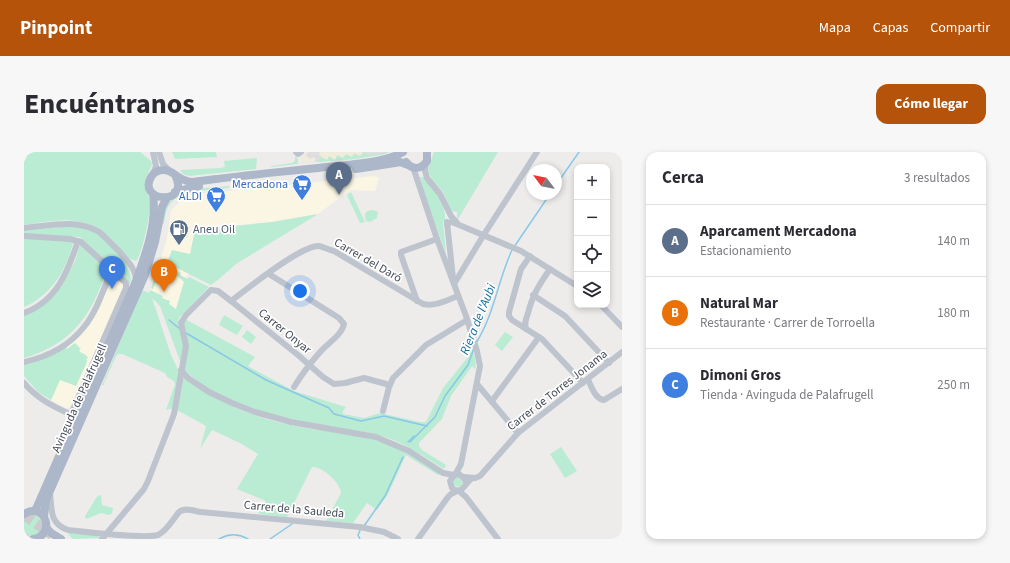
<!DOCTYPE html>
<html lang="es">
<meta charset="utf-8">
<style>
:root{--surface:#fff;--page:#f7f7f7;--text:#2b2b33;--muted:#7c7c81;--line:#e1e1e2;--accent:#b45309}
body{margin:0;font-family:"Source Sans 3",sans-serif;background:var(--page);color:var(--text)}
.controls{position:absolute;right:12px;top:12px;display:grid;overflow:hidden;border-radius:8px;box-shadow:0 2px 6px #0003}
.controls button{width:36px;height:36px;display:grid;place-items:center;padding:0;border:0;border-bottom:1px solid var(--line);background:var(--surface);color:var(--text);font:20px sans-serif}
.compass{position:absolute;left:502px;top:12px;width:36px;height:36px;border-radius:50%;background:var(--surface);box-shadow:0 2px 6px #0003;rotate:302deg}
.you{position:absolute;left:276px;top:139px;width:14px;height:14px;margin:-10px;border:3px solid #fff;border-radius:50%;background:#1a73e8;box-shadow:0 0 0 6px #1a73e833}
.badge{display:grid;place-items:center;width:26px;height:26px;border-radius:50%;background:var(--accent);color:#fff;font-size:13px;font-weight:700}
.pin{position:absolute;translate:-50% -33px;filter:drop-shadow(0 1px 2px #0008)}
.pin::after{content:'';position:absolute;top:21px;width:14px;height:12px;background:inherit;clip-path:polygon(0 0,100% 0,50% 100%)}
.list{margin:0;padding:0;list-style:none}
h2{display:flex;justify-content:space-between;align-items:center;height:52px;margin:0;padding:0 16px;font-size:17px}
h2 small{font-size:13px;font-weight:400;color:var(--muted)}
.list li{display:grid;grid-template-columns:26px 1fr auto;gap:12px;align-items:center;box-sizing:border-box;height:72px;padding:0 16px;border-top:1px solid var(--line)}
.list b{display:block;font-size:15px;white-space:nowrap}
.list p{margin:0;font-size:13px;white-space:nowrap;color:var(--muted)}
.list em{font-size:13px;font-style:normal;color:var(--muted)}
.icon{flex:none;width:22px;height:22px;fill:none;stroke:currentColor;stroke-width:2;stroke-linecap:round;stroke-linejoin:round}
.map{position:relative;flex:none;width:598px;height:387px;overflow:hidden;border-radius:12px}
header{display:flex;align-items:center;gap:24px;box-sizing:border-box;height:56px;padding:0 20px;background:var(--accent);color:#fff}
header strong{font-size:19px}
nav{display:flex;gap:22px;margin-inline-start:auto;font-size:14px}
.intro{display:flex;align-items:center;justify-content:space-between;box-sizing:border-box;height:96px;padding:0 24px}
h1{margin:0;font-size:28px}
.button{padding:10px 18px;border-radius:12px;background:var(--accent);color:#fff;font-size:14px;font-weight:700}
main{display:flex;gap:24px;padding:0 24px}
aside{flex:1;background:var(--surface);border-radius:12px;box-shadow:0 2px 6px #0003}
.map>svg:first-child{display:block}
.commercial{fill:#faf6e3}
.education{fill:#dfdddd}
.green{fill:#baebd3}
.sand{fill:#f0ecdc}
.lines{fill:none;stroke-linecap:round;stroke-linejoin:round}
.stream{stroke:#89c8e6;stroke-width:1.5}
.highway-tunnel{stroke:#ccccce;stroke-width:10;stroke-dasharray:10 5;stroke-linecap:butt}
.minor{stroke:#bdc4cd;stroke-width:6}
.major{stroke:#acb7ca;stroke-width:8}
.labels{text-anchor:middle;stroke-width:3.5;stroke-linejoin:round;paint-order:stroke}
.shop-label{font-size:12px;fill:#366cbe;stroke:#fff;text-anchor:end}
.service-label{font-size:12px;fill:#4e5e75;stroke:#fff;text-anchor:start}
.street-label{font-size:12px;fill:#454c58;stroke:#fff}
.water-label{font-size:13px;font-style:italic;fill:#136f9d;stroke:#fff}
</style>
<header>
<strong>Pinpoint</strong>
<nav><a>Mapa</a><a>Capas</a><a>Compartir</a></nav>
</header>
<div class="intro"><h1>Encuéntranos</h1><a class="button">Cómo llegar</a></div>
<main>
<div class="map">
<svg width="598" height="387" viewBox="0 0 598 387">
<rect width="100%" height="100%" fill="#eeeceb"/>
<!-- commercial -->
<g class="commercial">
<polygon points="350,24 355,26 351,39 326,38 294,62 248,70 176,77 168,114 160,130 152,157 126,138 136,111 143,85 147,59 151,54 166,43"/>
<polygon points="88,127 100,132 99,136 47,255 42,256 27,248 36,227 52,234 56,200 51,191 43,197 42,195 63,175 74,158"/>
</g>
<!-- education -->
<polygon class="education" points="282,0 365,0 361,2 330,7 277,11 277,8"/>
<!-- green -->
<g class="green">
<path d="M 5,0 L 116,0 L 127,9 L 128,12 C 126,19 122,23 121,30 C 119,38 126,43 126,51 C 127,60 118,103 112,109 C 101,106 94,95 87,87 C 61,61 33,68 0,73 L 0,10 Z"/>
<polygon points="148,0 192,0 193,5 151,7"/>
<path d="M 339,0 L 345,3 L 365,0 L 361,2 L 330,7 L 293,10 L 297,5 L 302,8 L 305,4 C 315,3 327,0 336,4 Z"/>
<polygon points="410,0 474,0 433,69 433,60 427,59 419,40 408,27 404,20 405,14"/>
<polygon points="271,4 274,7 274,12 247,15 247,14 268,11 271,9"/>
<polygon points="233,6 232,17 165,24 159,22 156,18 197,16 201,15 200,9"/>
<path d="M 396,25 L 400,25 C 409,36 423,54 421,69 L 419,69 L 422,101 L 401,45 Z"/>
<path d="M 205,34 L 205,36 L 163,40 C 146,48 142,54 140,72 L 138,71 C 143,33 175,37 205,34 Z"/>
<polygon points="327,40 341,70 336,71 323,43"/>
<path d="M 349,58 L 354,60 L 353,66 L 346,70 L 342,69 C 341,65 340,62 343,59 Z"/>
<polygon points="294,62 212,112 195,127 187,133 143,111 148,98 166,102 171,78 248,70"/>
<path d="M 42,74 C 49,75 57,74 63,77 C 79,83 112,113 106,132 L 56,85 L 0,82 L 0,79 Z"/>
<path d="M 0,86 L 47,88 L 49,91 C 42,119 27,143 0,155 Z"/>
<path d="M 58,92 L 83,117 C 68,163 48,192 0,206 L 0,163 L 37,135 L 51,109 L 56,93 Z"/>
<polygon points="136,111 138,112 129,137 127,136"/>
<path d="M 142,114 L 157,121 L 156,123 L 164,127 L 165,125 L 185,135 L 155,166 L 154,172 L 160,191 L 157,212 L 136,154 L 128,146 L 147,203 L 155,220 L 149,256 L 142,258 L 151,232 L 150,229 L 143,225 L 141,221 L 98,202 L 94,202 L 92,204 L 80,231 L 80,233 L 78,233 L 118,138 L 125,141 L 126,138 L 139,144 L 138,146 L 146,149 L 145,152 L 152,157 L 160,130 C 154,123 148,122 142,116 Z"/>
<polygon points="200,163 219,174 213,183 195,173"/>
<path d="M 161,167 L 231,205 L 224,214 L 229,217 L 270,239 L 322,255 L 319,259 L 319,262 L 340,266 L 356,261 L 396,270 L 402,270 L 419,236 L 444,205 L 448,195 C 450,202 453,210 451,217 L 448,214 L 427,244 L 418,267 L 395,291 L 395,294 L 398,298 L 422,313 L 420,317 C 401,305 382,292 361,285 C 346,280 331,279 316,276 C 267,268 197,255 161,218 L 159,173 Z"/>
<polygon points="223,178 232,185 227,192 218,185"/>
<polygon points="481,180 489,185 478,199 471,193"/>
<polygon points="51,191 57,197 55,198 56,200 62,203 64,206 62,207 63,209 62,212 52,234 36,228 27,248 14,240 0,224 0,213 26,204 42,195 43,197"/>
<path d="M 159,225 C 197,253 235,268 282,276 C 304,280 329,281 351,288 C 375,294 395,308 416,322 L 414,323 L 382,303 L 364,342 L 353,358 L 343,351 L 329,371 L 302,369 L 317,341 C 317,331 298,314 288,315 L 263,365 L 236,362 L 234,360 L 242,349 L 213,337 L 234,302 L 216,291 L 188,278 L 176,297 L 182,274 L 153,258 Z"/>
<polygon points="537,295 553,319 541,326 526,302"/>
<circle cx="434" cy="330" r="4.5"/>
<polygon points="77,343 78,353 89,356 88,361 85,363 77,361 62,367 61,364 72,346 74,344"/>
<polygon points="9,361 19,369 18,379 9,384 4,383 0,380 0,365"/>
<polygon points="46,381 74,384 76,386 49,387 44,382"/>
</g>
<!-- sand -->
<g class="sand">
<polygon points="282,0 284,0 282,4 287,7 289,5 292,7 290,10 277,11 277,8"/>
<polygon points="296,0 339,0 336,4 330,1 328,5 322,2 319,6 313,3 311,8 305,4 303,8 297,5 297,4 295,2"/>
<polygon points="44,266 47,268 30,307 25,308"/>
</g>
<g class="lines">
<!-- stream -->
<g class="stream">
<polyline points="532,33 555,0"/>
<polyline points="490,95 526,42"/>
<polyline points="145,168 156,177"/>
<polyline points="162,181 242,228 305,256 310,262 337,269 360,264 403,274"/>
<path d="M 452,191 C 470,163 474,128 488,98"/>
<polyline points="384,290 390,284"/>
<polyline points="386,290 411,265 421,244 444,213 450,196"/>
<polyline points="340,374 361,344 379,305"/>
<path d="M 195,387 C 205,381 214,381 224,387"/>
<polyline points="246,387 268,372"/>
<polyline points="336,387 334,383 337,376"/>
</g>
<!-- highway-tunnel -->
<polyline class="highway-tunnel" points="0,363 28,383"/>
<!-- minor -->
<g class="minor">
<polyline points="129,0 132,14 129,22"/>
<polyline points="135,0 139,12 147,20"/>
<polyline points="272,0 274,2 277,0"/>
<polyline points="0,2 1,0"/>
<polyline points="402,10 401,19 403,26 416,42 427,64 433,71"/>
<polyline points="389,15 413,87 442,164 453,199 456,214 437,312 431,323"/>
<polyline points="423,70 429,126"/>
<polyline points="423,72 428,70 497,99 553,134"/>
<path d="M 0,76 C 24,74 53,66 75,80 C 82,85 88,93 95,99 C 102,108 111,115 112,127"/>
<polyline points="0,84 46,87 57,90 102,131 102,136 47,262"/>
<polyline points="506,104 497,117 485,160 485,164 488,168 518,187 559,231"/>
<path d="M 245,122 L 315,166 L 320,172 C 318,183 304,191 297,199 C 287,210 278,222 270,235"/>
<polyline points="430,132 459,84 513,0"/>
<polyline points="509,143 541,164 585,211"/>
<path d="M 207,149 C 223,137 277,93 295,94 C 300,95 305,98 310,99 L 399,152 C 411,155 423,148 434,144"/>
<polyline points="393,149 377,103 377,100 413,87"/>
<polyline points="577,153 598,175"/>
<path d="M 0,161 C 33,149 44,119 54,89"/>
<path d="M 502,177 C 500,171 502,167 504,161 C 509,142 515,133 526,117"/>
<path d="M 0,210 C 23,205 45,194 60,175 C 73,159 80,136 88,117"/>
<polyline points="157,218 164,226 185,240 208,251 231,260 267,270 352,285 385,299 419,321 430,323"/>
<path d="M 564,228 C 568,235 571,247 580,248 L 598,237"/>
<path d="M 0,231 C 14,248 31,255 50,264"/>
<polyline points="453,232 494,281"/>
<polyline points="468,249 515,185"/>
<polyline points="359,259 365,235 369,226 402,193 443,168"/>
<polyline points="440,325 451,326 456,324 494,281 598,200"/>
<path d="M 442,332 L 441,327 L 435,322 L 430,323 L 426,329 L 428,336 C 438,344 441,331 448,326"/>
<polyline points="435,339 442,345 474,387"/>
<path d="M 26,341 C 28,357 25,372 44,378 C 62,380 120,387 134,383 C 143,379 149,367 155,360 C 161,355 170,359 177,360 L 336,375 L 360,380 L 374,387"/>
<polyline points="2,385 2,387"/>
<polyline points="78,387 120,337 124,329 150,262 162,194 157,171 162,163 187,138 194,139 207,149 274,203 299,225 310,232 321,231 340,226 366,233"/>
<polyline points="394,387 424,345 427,342 433,339"/>
</g>
<!-- major -->
<g class="major">
<path d="M 382,10 C 388,18 397,18 403,9 L 403,0"/>
<polyline points="332,17 371,11 376,10 384,13"/>
<path d="M 152,25 C 165,54 113,50 127,25 C 130,20 135,18 140,18 C 150,18 154,29 168,30 C 212,24 257,20 302,15 C 323,13 361,11 379,0"/>
<polyline points="151,40 175,34"/>
<path d="M 11,359 L 112,129 C 122,101 133,72 129,42"/>
<path d="M 0,362 C 21,349 33,383 9,387"/>
<polyline points="20,364 22,348 121,123 131,90 138,55 143,46"/>
<polyline points="22,375 27,381 37,387"/>
</g>
</g>
<!-- icons -->
<defs>
<g id="supermarket-pin" transform="scale(1)"><path d="M0 17L-7.5 6A9.5 9.5 0 1 1 7.5 6Z" fill="#3f7fe0" stroke="#fff"/><path d="M-6-5.5h2.5l.6 2H6L4.5 2H-2.5L-4.4-4H-6ZM-1.5 3.2a1.3 1.3 0 1 0 .1 0ZM3 3.2a1.3 1.3 0 1 0 .1 0Z" fill="#fff"/></g>
<g id="fuel-pin" transform="scale(1)"><path d="M0 17L-7.5 6A9.5 9.5 0 1 1 7.5 6Z" fill="#5c6f8a" stroke="#fff"/><path d="M-5.5-6h7V0h2V4h1.3V-2.5L3-4.5l.8-.8L6-3V5H2.5V1h-1V6h-7ZM-4.2-4.7v3.2H.2V-4.7Z" fill="#fff"/></g>
</defs>
<g fill-rule="evenodd">
<use href="#supermarket-pin" x="278" y="32"/>
<use href="#supermarket-pin" x="192" y="44"/>
<use href="#fuel-pin" x="155" y="77"/>
</g>
<g class="labels">
<!-- shop labels -->
<g class="shop-label">
<text x="264" y="36">Mercadona</text>
<text x="178" y="48">ALDI</text>
</g>
<!-- service labels -->
<g class="service-label">
<text x="169" y="81">Aneu Oil</text>
</g>
<!-- street labels -->
<g class="street-label">
<text transform="translate(344 108) rotate(30)" y="4">Carrer del Daró</text>
<text transform="translate(261 179) rotate(39)" y="4">Carrer Onyar</text>
<text transform="translate(533 238) rotate(-38)" y="4">Carrer de Torres Jonama</text>
<text transform="translate(55 246) rotate(-66)" y="4">Avinguda de Palafrugell</text>
<text transform="translate(270 357) rotate(5)" y="4">Carrer de la Sauleda</text>
</g>
<!-- water labels -->
<g class="water-label">
<text transform="translate(453 167) rotate(-68)" y="5">Riera de l'Aubi</text>
</g>
</g>
</svg>
<div class="controls">
<button>+</button>
<button>−</button>
<button><svg class="icon" aria-label="locate" viewBox="0 0 24 24"><circle cx="12" cy="12" r="6"/><path d="M12 2v4M12 18v4M2 12h4M18 12h4"/></svg></button>
<button><svg class="icon" aria-label="layers" viewBox="0 0 24 24"><path d="M12 4l9 5-9 5-9-5zM3 14l9 5 9-5"/></svg></button>
</div>
<svg class="compass" viewBox="-18 -18 36 36"><path d="M0-13l5 13h-10z" fill="#e53935"/><path d="M0 13l5-13h-10z" fill="#7c7c81"/></svg>
<div class="you"></div>
<div class="pin badge" style="left:315px;top:43px;background:#5c6f8a">A</div>
<div class="pin badge" style="left:140px;top:140px;background:#e8710a">B</div>
<div class="pin badge" style="left:88px;top:137px;background:#3f7fe0">C</div>
</div>
<aside>
<h2>Cerca<small>3 resultados</small></h2>
<ul class="list">
<li><span class="badge" style="background:#5c6f8a">A</span><div><b>Aparcament Mercadona</b><p>Estacionamiento</p></div><em>140 m</em></li>
<li><span class="badge" style="background:#e8710a">B</span><div><b>Natural Mar</b><p>Restaurante · Carrer de Torroella</p></div><em>180 m</em></li>
<li><span class="badge" style="background:#3f7fe0">C</span><div><b>Dimoni Gros</b><p>Tienda · Avinguda de Palafrugell</p></div><em>250 m</em></li>
</ul>
</aside>
</main>
